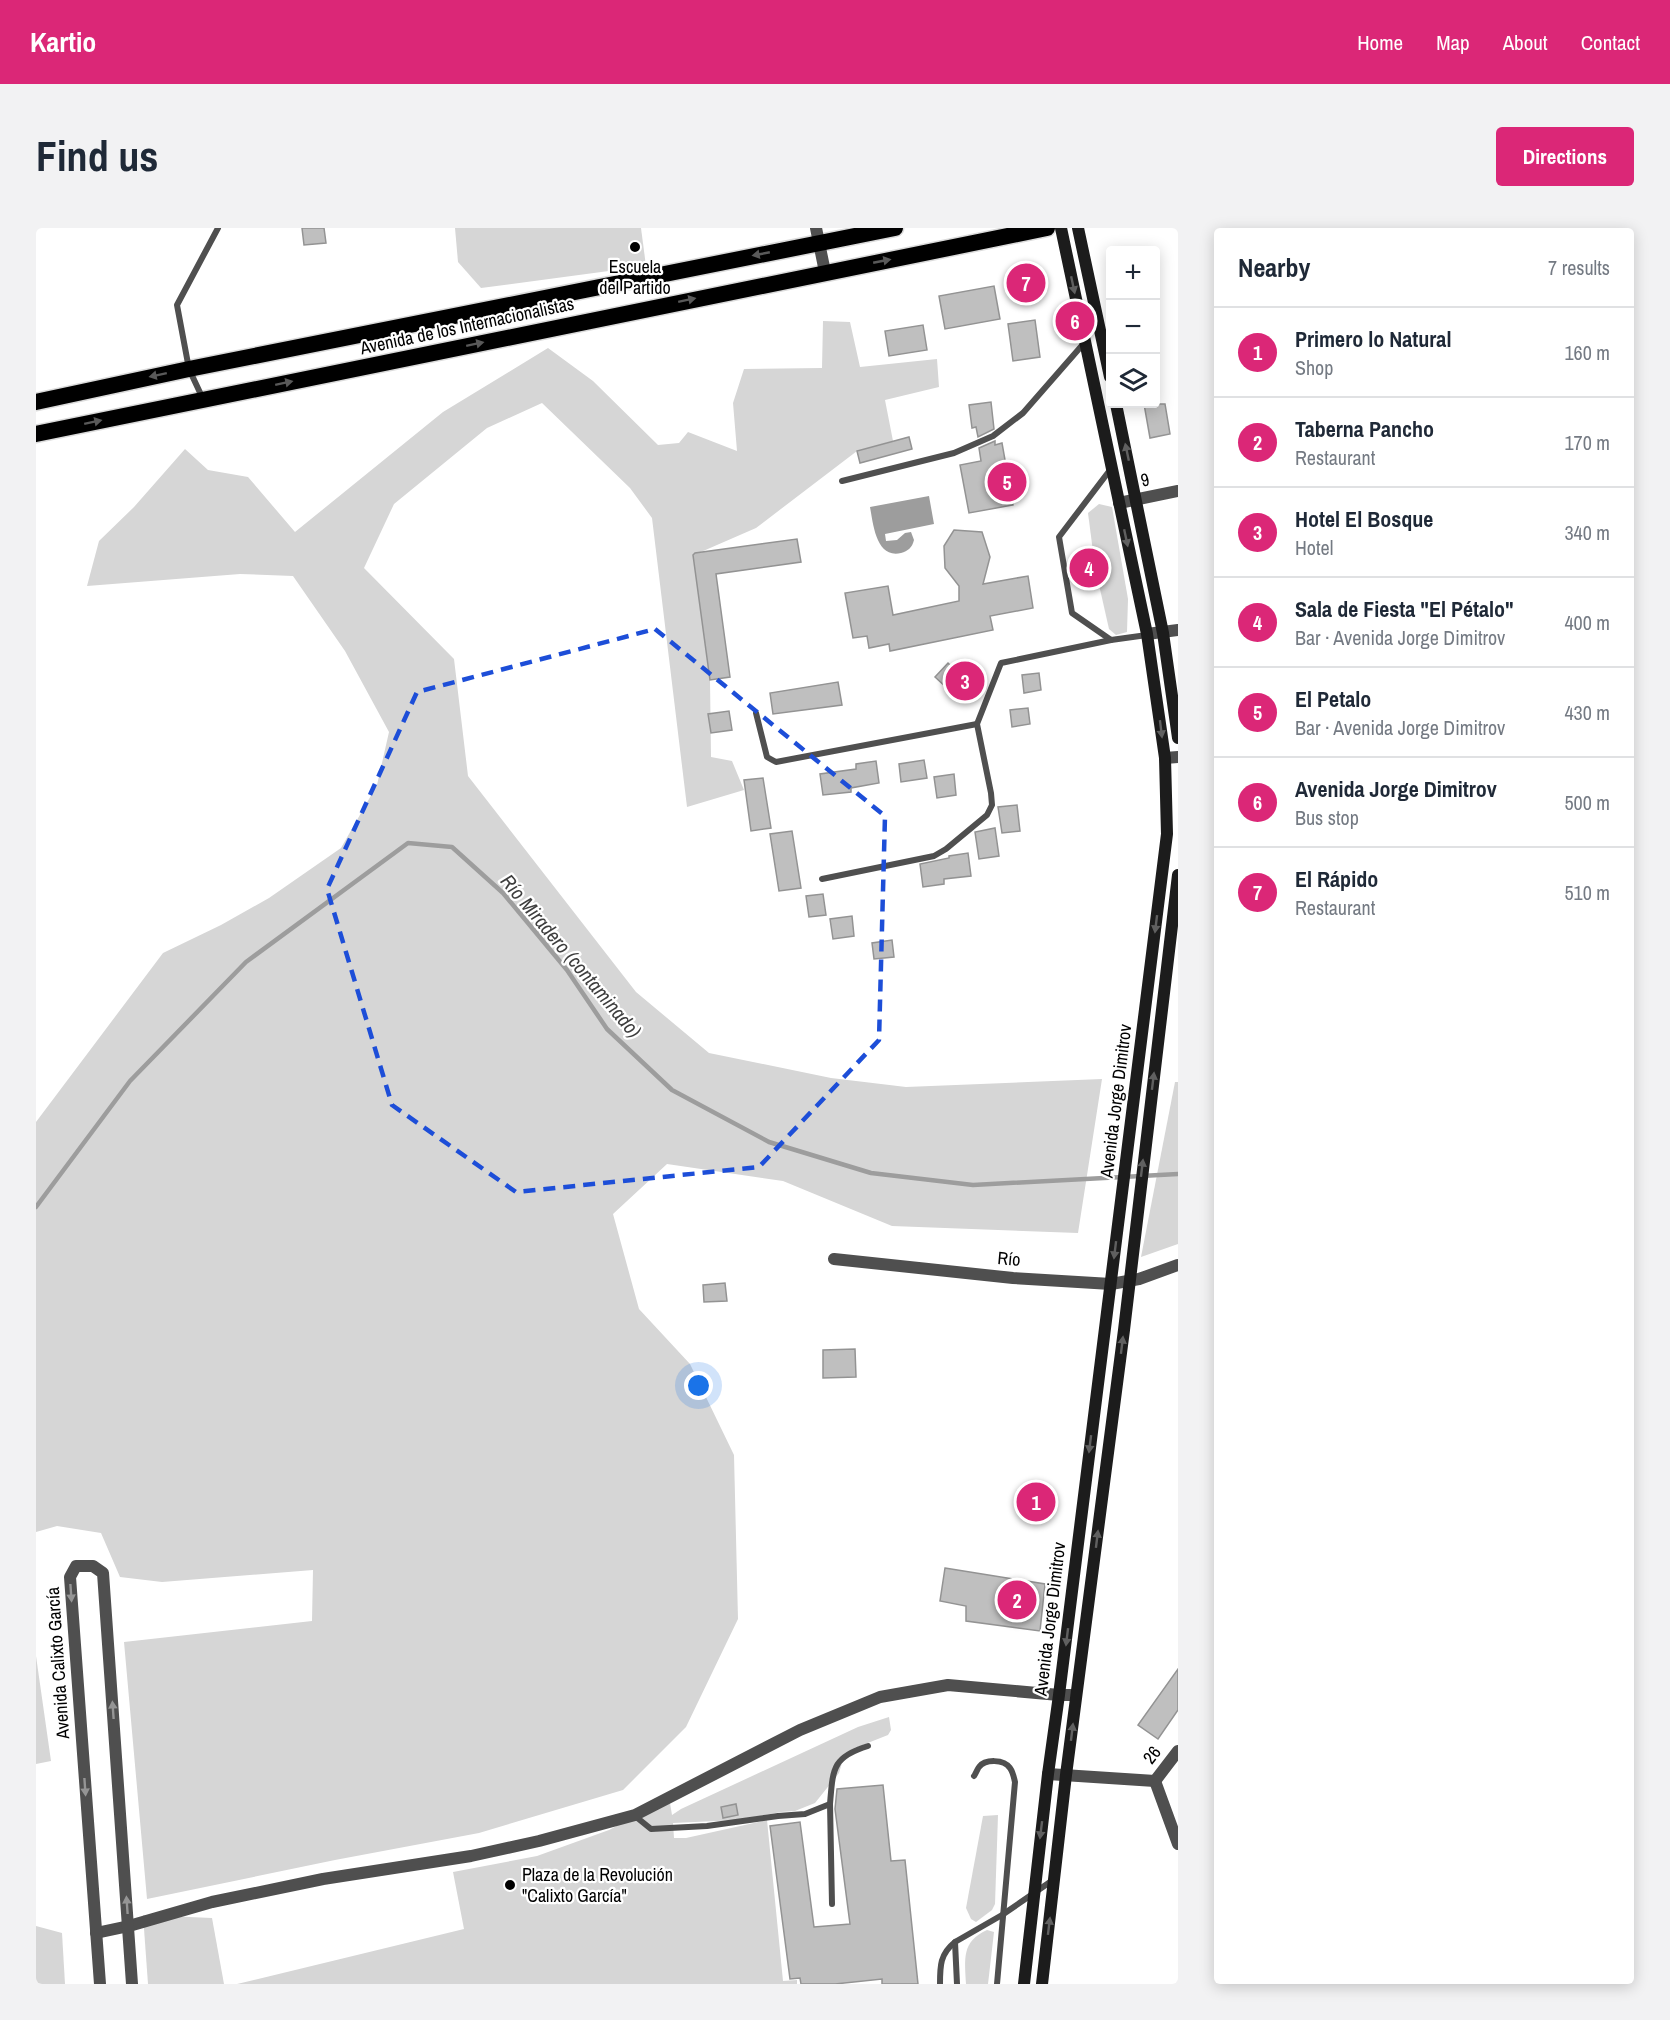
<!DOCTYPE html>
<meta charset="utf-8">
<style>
:root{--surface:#fff;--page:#f2f2f3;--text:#1f2937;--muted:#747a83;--line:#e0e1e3;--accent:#db2777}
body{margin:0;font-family:"Archivo Narrow",sans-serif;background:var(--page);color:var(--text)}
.controls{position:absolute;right:18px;top:18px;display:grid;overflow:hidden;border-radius:6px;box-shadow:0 3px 15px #0003}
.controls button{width:54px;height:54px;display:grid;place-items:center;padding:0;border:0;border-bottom:2px solid var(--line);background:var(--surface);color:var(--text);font:30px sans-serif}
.you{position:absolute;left:663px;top:1158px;width:21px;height:21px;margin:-15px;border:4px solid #fff;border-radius:50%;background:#1a73e8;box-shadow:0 0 0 9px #1a73e833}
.badge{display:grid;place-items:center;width:39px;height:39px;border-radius:50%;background:var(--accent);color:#fff;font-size:20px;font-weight:700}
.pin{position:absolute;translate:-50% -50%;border:3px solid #fff;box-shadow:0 2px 6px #0006}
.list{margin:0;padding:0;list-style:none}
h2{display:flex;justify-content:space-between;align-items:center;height:78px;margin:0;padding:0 24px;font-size:26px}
h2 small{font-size:20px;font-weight:400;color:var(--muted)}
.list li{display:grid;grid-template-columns:39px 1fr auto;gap:18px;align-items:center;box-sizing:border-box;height:90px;padding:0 24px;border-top:2px solid var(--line)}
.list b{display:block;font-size:22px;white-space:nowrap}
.list p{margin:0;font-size:20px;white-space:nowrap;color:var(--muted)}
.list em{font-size:20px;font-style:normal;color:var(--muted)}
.icon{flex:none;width:33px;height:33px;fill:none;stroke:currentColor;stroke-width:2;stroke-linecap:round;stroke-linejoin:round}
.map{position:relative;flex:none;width:1142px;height:1756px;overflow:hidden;border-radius:6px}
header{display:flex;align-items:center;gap:36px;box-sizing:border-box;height:84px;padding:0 30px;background:var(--accent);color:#fff}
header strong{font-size:28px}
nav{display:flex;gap:33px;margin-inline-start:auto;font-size:21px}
.intro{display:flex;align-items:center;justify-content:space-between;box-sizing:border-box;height:144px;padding:0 36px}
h1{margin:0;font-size:42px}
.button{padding:15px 27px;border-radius:6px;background:var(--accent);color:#fff;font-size:21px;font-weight:700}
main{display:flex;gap:36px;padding:0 36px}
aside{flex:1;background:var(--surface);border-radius:6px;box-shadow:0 3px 15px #0003}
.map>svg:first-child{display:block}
.green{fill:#d6d6d6}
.water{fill:#9d9d9d}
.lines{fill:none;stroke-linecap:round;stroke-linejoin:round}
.stream{stroke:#9d9d9d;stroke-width:4.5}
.building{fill:#bfbfbf;stroke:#939393;stroke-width:1.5}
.trunk-casing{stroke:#dbdbdb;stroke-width:19}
.service{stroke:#4f4f4f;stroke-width:6}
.minor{stroke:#4f4f4f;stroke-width:12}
.tertiary{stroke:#4f4f4f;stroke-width:12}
.secondary{stroke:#1c1c1c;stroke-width:12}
.trunk{stroke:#000;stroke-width:16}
.oneway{fill:#595959}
.oneway2{fill:#606060}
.oneway3{fill:#959595}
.marked{fill:none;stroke:#1d4ed8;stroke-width:4.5;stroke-dasharray:12 8;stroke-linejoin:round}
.poi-dot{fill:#000;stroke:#fff;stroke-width:2}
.labels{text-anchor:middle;stroke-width:4.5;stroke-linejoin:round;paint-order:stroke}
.poi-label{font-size:18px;fill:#000;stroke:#fff}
.street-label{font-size:18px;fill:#000;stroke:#fff}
.water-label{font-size:20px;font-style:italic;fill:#3e3e3e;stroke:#fff}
</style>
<header>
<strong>Kartio</strong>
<nav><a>Home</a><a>Map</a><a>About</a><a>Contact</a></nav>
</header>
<div class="intro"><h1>Find us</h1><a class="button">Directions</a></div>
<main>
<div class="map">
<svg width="1142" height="1756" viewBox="0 0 1142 1756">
<rect width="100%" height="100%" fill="#fff"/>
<!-- green -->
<g class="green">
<polygon points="419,0 605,0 610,38 445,60 422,34"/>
<polygon points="787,93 814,94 824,139 901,131 903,159 849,172 857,213 821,223 720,300 658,327 674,452 675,529 696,533 708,562 651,579 616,290 594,260 506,175 451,200 358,276 328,340 418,431 432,548 600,764 673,825 795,850 870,859 1066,851 1042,1005 856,998 747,953 631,936 577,986 603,1081 654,1136 698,1227 702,1391 650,1499 587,1562 443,1605 299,1632 111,1671 88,1414 276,1393 277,1342 126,1354 84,1349 65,1305 21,1298 0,1304 0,894 127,725 185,697 233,670 305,620 341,557 353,504 309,423 257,348 204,346 51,358 63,313 98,279 149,221 172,242 212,249 259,304 407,184 512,120 557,153 622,217 643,215 652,204 701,223 697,175 708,141 786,140"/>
<polygon points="1063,276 1076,279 1092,371 1091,404 1080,407 1073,401 1059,339 1052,285"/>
<polygon points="1139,854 1142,854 1142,1016 1105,1029"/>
<polygon points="0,1428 15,1533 0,1536"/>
<polygon points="853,1489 855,1502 852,1507 819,1520 806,1535 803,1545 779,1575 759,1583 745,1584 703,1592 637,1595 638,1610 650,1610 731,1592 747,1753 761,1752 761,1756 201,1756 428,1701 417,1644 501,1628 573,1602 605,1585 634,1575 636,1587 645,1581 822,1499"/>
<polygon points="962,1587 959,1676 956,1682 940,1694 935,1691 930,1680 947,1588"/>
<polygon points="107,1687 176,1690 188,1756 112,1756"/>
<polygon points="0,1698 26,1705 29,1756 0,1756"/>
<path d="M 951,1702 L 958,1704 L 952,1756 L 930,1756 C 929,1731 925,1714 951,1702 Z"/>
</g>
<!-- water -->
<path class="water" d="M 893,268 L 898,296 L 849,306 L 850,313 L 861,312 L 869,305 L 875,304 L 878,312 C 876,320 872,323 865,325 C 840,331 837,295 834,279 Z"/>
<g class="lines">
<!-- stream -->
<polyline class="stream" points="0,979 94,853 210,734 372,615 416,619 467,665 531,742 571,801 636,862 733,914 835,945 937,957 1142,946"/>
</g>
<!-- building -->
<g class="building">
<polygon points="266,0 288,0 290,15 268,17"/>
<polygon points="958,58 964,91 909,101 903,68"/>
<polygon points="999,92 1004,129 977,133 972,96"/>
<polygon points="887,97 891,122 853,128 849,103"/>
<polygon points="955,174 958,201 942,209 940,199 936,200 933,177"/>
<polygon points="1108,176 1129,176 1134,206 1114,210"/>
<polygon points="873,209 876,221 824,235 821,223"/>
<polygon points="959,213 959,217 966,215 977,277 933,285 924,237 945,233 943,220"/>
<polygon points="918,302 946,304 954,329 947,356 992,348 997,380 954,388 957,402 854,423 853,416 833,420 831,408 817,410 809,365 852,358 857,387 923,373 923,358 909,340 908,318"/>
<polygon points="761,311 765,334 680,346 694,449 674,452 657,327 659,325"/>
<polygon points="912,435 925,448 913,462 899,449"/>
<polygon points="1003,445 1005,462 988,465 986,447"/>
<polygon points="802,454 806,477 737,486 734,465"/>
<polygon points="992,480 994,496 976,499 974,482"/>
<polygon points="693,483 696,502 675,505 672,486"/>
<polygon points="888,532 891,550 865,554 863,536"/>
<polygon points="840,533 843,555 815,560 815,564 787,567 784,546 820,541 820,536"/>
<polygon points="918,546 920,567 901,570 898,549"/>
<polygon points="727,550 735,600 715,603 708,552"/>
<polygon points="981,577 984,603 966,605 962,579"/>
<polygon points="959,600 963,628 943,631 939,604"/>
<polygon points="756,603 765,660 743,663 734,606"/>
<polygon points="932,625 935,648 908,651 908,656 887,659 884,636 913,630 913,628"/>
<polygon points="787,666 790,687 773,689 770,668"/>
<polygon points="816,688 818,708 797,711 794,691"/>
<polygon points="856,712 858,729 838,731 836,715"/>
<polygon points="689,1055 691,1073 668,1074 667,1057"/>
<polygon points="819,1121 820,1149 787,1150 787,1122"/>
<polygon points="909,1340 1009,1356 1004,1403 930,1393 930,1378 904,1373"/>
<polygon points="1142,1441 1142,1482 1122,1511 1102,1497"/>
<polygon points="847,1557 855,1633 869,1632 882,1756 846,1756 846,1751 799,1756 765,1756 764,1750 754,1751 734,1598 764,1594 778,1699 814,1696 799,1581 801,1561"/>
<polygon points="700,1576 702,1587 687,1590 685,1579"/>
</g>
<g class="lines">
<!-- trunk casing -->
<g class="trunk-casing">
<g id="trunk">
<polyline points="0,174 153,141 859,0"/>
<polyline points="0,206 1011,0"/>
</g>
</g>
<!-- service -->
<g class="service">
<polyline points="167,171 153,141 141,77 182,0"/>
<polyline points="1074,242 1023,309 1036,385 1075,412 1111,407"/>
<polyline points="806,253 918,225 957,208 987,185 1049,114"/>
<polyline points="720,485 731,529 740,534 941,496"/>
<polyline points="786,651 898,628 910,621 951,587 956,577 955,565 941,496 965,435 1075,412"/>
<path d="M 938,1548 C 939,1547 942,1540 943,1539 C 949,1531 968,1531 974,1540 C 977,1544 978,1550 979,1554 L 961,1756"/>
<polyline points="794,1576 796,1676"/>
<path d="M 599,1588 L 615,1601 L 671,1598 L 742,1588 L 769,1586 L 794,1576 C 797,1541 796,1529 832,1518"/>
<path d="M 904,1756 C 904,1738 904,1726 919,1714"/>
<polyline points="921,1756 919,1714 966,1687 1017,1652"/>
</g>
<!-- minor -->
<g class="minor">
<polyline points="1083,275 1142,263"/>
<polyline points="1111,406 1142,402"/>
<polyline points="1129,530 1142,529"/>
<polyline points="798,1031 977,1050 1075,1056 1103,1051 1142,1037"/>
<polyline points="1012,1546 1119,1553"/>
<polyline points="1119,1553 1142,1616"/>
<polyline points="1119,1553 1142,1523"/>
<polyline points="60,1705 93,1698 176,1674 287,1651 435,1628 503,1613 599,1587 764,1502 844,1469 912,1457 1023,1467 1040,1467"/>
<polyline points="64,1756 34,1349 40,1338 57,1338 67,1345 96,1756"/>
</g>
<!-- tertiary -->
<polyline class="tertiary" points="780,0 789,44"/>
<!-- secondary -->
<g class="secondary">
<polyline points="1042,0 1074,149"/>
<polyline points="1080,176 1127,405 1142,510"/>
<polyline points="988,1756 1012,1546 1023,1467 1131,606 1129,530 1111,406 1025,0"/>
<polyline points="1006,1756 1030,1547 1088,1102 1142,647"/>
</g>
<!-- trunk -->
<use href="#trunk" class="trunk"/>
</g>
<!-- one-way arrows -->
<defs><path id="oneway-solid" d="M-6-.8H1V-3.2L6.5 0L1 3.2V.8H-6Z" transform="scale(1.5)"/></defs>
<g class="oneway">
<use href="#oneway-solid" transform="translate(725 26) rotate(169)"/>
<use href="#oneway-solid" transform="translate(846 33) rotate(-11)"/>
<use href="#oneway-solid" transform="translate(651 72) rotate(-12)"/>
<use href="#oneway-solid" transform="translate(439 116) rotate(-12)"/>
<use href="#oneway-solid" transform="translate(122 147) rotate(168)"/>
<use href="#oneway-solid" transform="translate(248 155) rotate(-12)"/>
<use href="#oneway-solid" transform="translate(57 194) rotate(-12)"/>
</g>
<g class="oneway2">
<use href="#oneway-solid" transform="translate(1037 57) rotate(78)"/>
<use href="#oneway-solid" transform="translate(1091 224) rotate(-102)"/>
<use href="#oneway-solid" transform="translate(1090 310) rotate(78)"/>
<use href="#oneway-solid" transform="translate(1125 501) rotate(83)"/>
<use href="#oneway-solid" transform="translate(1120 696) rotate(97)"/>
<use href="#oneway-solid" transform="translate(1117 853) rotate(-83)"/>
<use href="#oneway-solid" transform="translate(1106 940) rotate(-83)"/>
<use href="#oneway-solid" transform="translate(1079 1022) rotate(97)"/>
<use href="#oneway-solid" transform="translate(1086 1117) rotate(-83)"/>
<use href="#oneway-solid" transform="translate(1054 1216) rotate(97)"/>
<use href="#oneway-solid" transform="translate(1061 1311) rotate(-83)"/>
<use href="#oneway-solid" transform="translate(1031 1409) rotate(97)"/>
<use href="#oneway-solid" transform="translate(1036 1504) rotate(-83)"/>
<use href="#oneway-solid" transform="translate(1005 1602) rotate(97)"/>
<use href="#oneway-solid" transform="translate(1013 1698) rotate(-83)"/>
</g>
<g class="oneway3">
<use href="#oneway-solid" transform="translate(35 1365) rotate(86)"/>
<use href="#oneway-solid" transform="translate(77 1482) rotate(-94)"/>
<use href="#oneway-solid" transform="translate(49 1559) rotate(86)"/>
<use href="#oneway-solid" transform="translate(91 1677) rotate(-94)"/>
</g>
<!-- marked area -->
<path class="marked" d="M 619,401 L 849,588 L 843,812 L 723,939 L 480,964 L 356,877 L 291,661 L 381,464 Z"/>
<!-- markers -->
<g class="poi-dot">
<circle cx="599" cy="19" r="6"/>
<circle cx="474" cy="1657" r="6"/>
</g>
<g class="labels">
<!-- poi labels -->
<g class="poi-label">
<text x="599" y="45">Escuela<tspan x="599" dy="21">del Partido</tspan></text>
<text x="486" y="1653" text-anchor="start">Plaza de la Revolución<tspan x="486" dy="21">"Calixto García"</tspan></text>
</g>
<!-- street labels -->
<g class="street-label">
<text transform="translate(431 98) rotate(-12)" y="6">Avenida de los Internacionalistas</text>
<text transform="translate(1109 252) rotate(-12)" y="6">9</text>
<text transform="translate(1080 873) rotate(-83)" y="6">Avenida Jorge Dimitrov</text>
<text transform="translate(973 1031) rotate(5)" y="6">Río</text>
<text transform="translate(1014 1391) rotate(-83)" y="6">Avenida Jorge Dimitrov</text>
<text transform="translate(22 1435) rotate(-94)" y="6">Avenida Calixto García</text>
<text transform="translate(1116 1527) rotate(-52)" y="6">26</text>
</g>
<!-- water labels -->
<g class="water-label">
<text transform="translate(535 728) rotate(50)" y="7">Río Miradero (contaminado)</text>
</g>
</g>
</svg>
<div class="controls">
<button>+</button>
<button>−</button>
<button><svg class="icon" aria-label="layers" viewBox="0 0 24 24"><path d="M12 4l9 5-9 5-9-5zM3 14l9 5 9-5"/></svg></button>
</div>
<div class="you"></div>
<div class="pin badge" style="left:1000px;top:1274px">1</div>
<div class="pin badge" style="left:981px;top:1372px">2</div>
<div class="pin badge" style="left:929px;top:453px">3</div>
<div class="pin badge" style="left:1053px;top:340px">4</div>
<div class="pin badge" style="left:971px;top:254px">5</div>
<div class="pin badge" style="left:1039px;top:93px">6</div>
<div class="pin badge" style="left:990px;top:55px">7</div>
</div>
<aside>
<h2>Nearby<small>7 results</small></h2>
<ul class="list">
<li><span class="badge">1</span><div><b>Primero lo Natural</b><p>Shop</p></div><em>160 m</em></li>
<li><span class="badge">2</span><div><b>Taberna Pancho</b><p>Restaurant</p></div><em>170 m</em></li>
<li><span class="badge">3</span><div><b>Hotel El Bosque</b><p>Hotel</p></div><em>340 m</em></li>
<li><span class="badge">4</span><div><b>Sala de Fiesta &quot;El Pétalo&quot;</b><p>Bar · Avenida Jorge Dimitrov</p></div><em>400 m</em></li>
<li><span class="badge">5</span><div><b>El Petalo</b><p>Bar · Avenida Jorge Dimitrov</p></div><em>430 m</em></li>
<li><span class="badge">6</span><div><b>Avenida Jorge Dimitrov</b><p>Bus stop</p></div><em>500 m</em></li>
<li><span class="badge">7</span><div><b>El Rápido</b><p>Restaurant</p></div><em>510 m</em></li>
</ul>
</aside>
</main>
